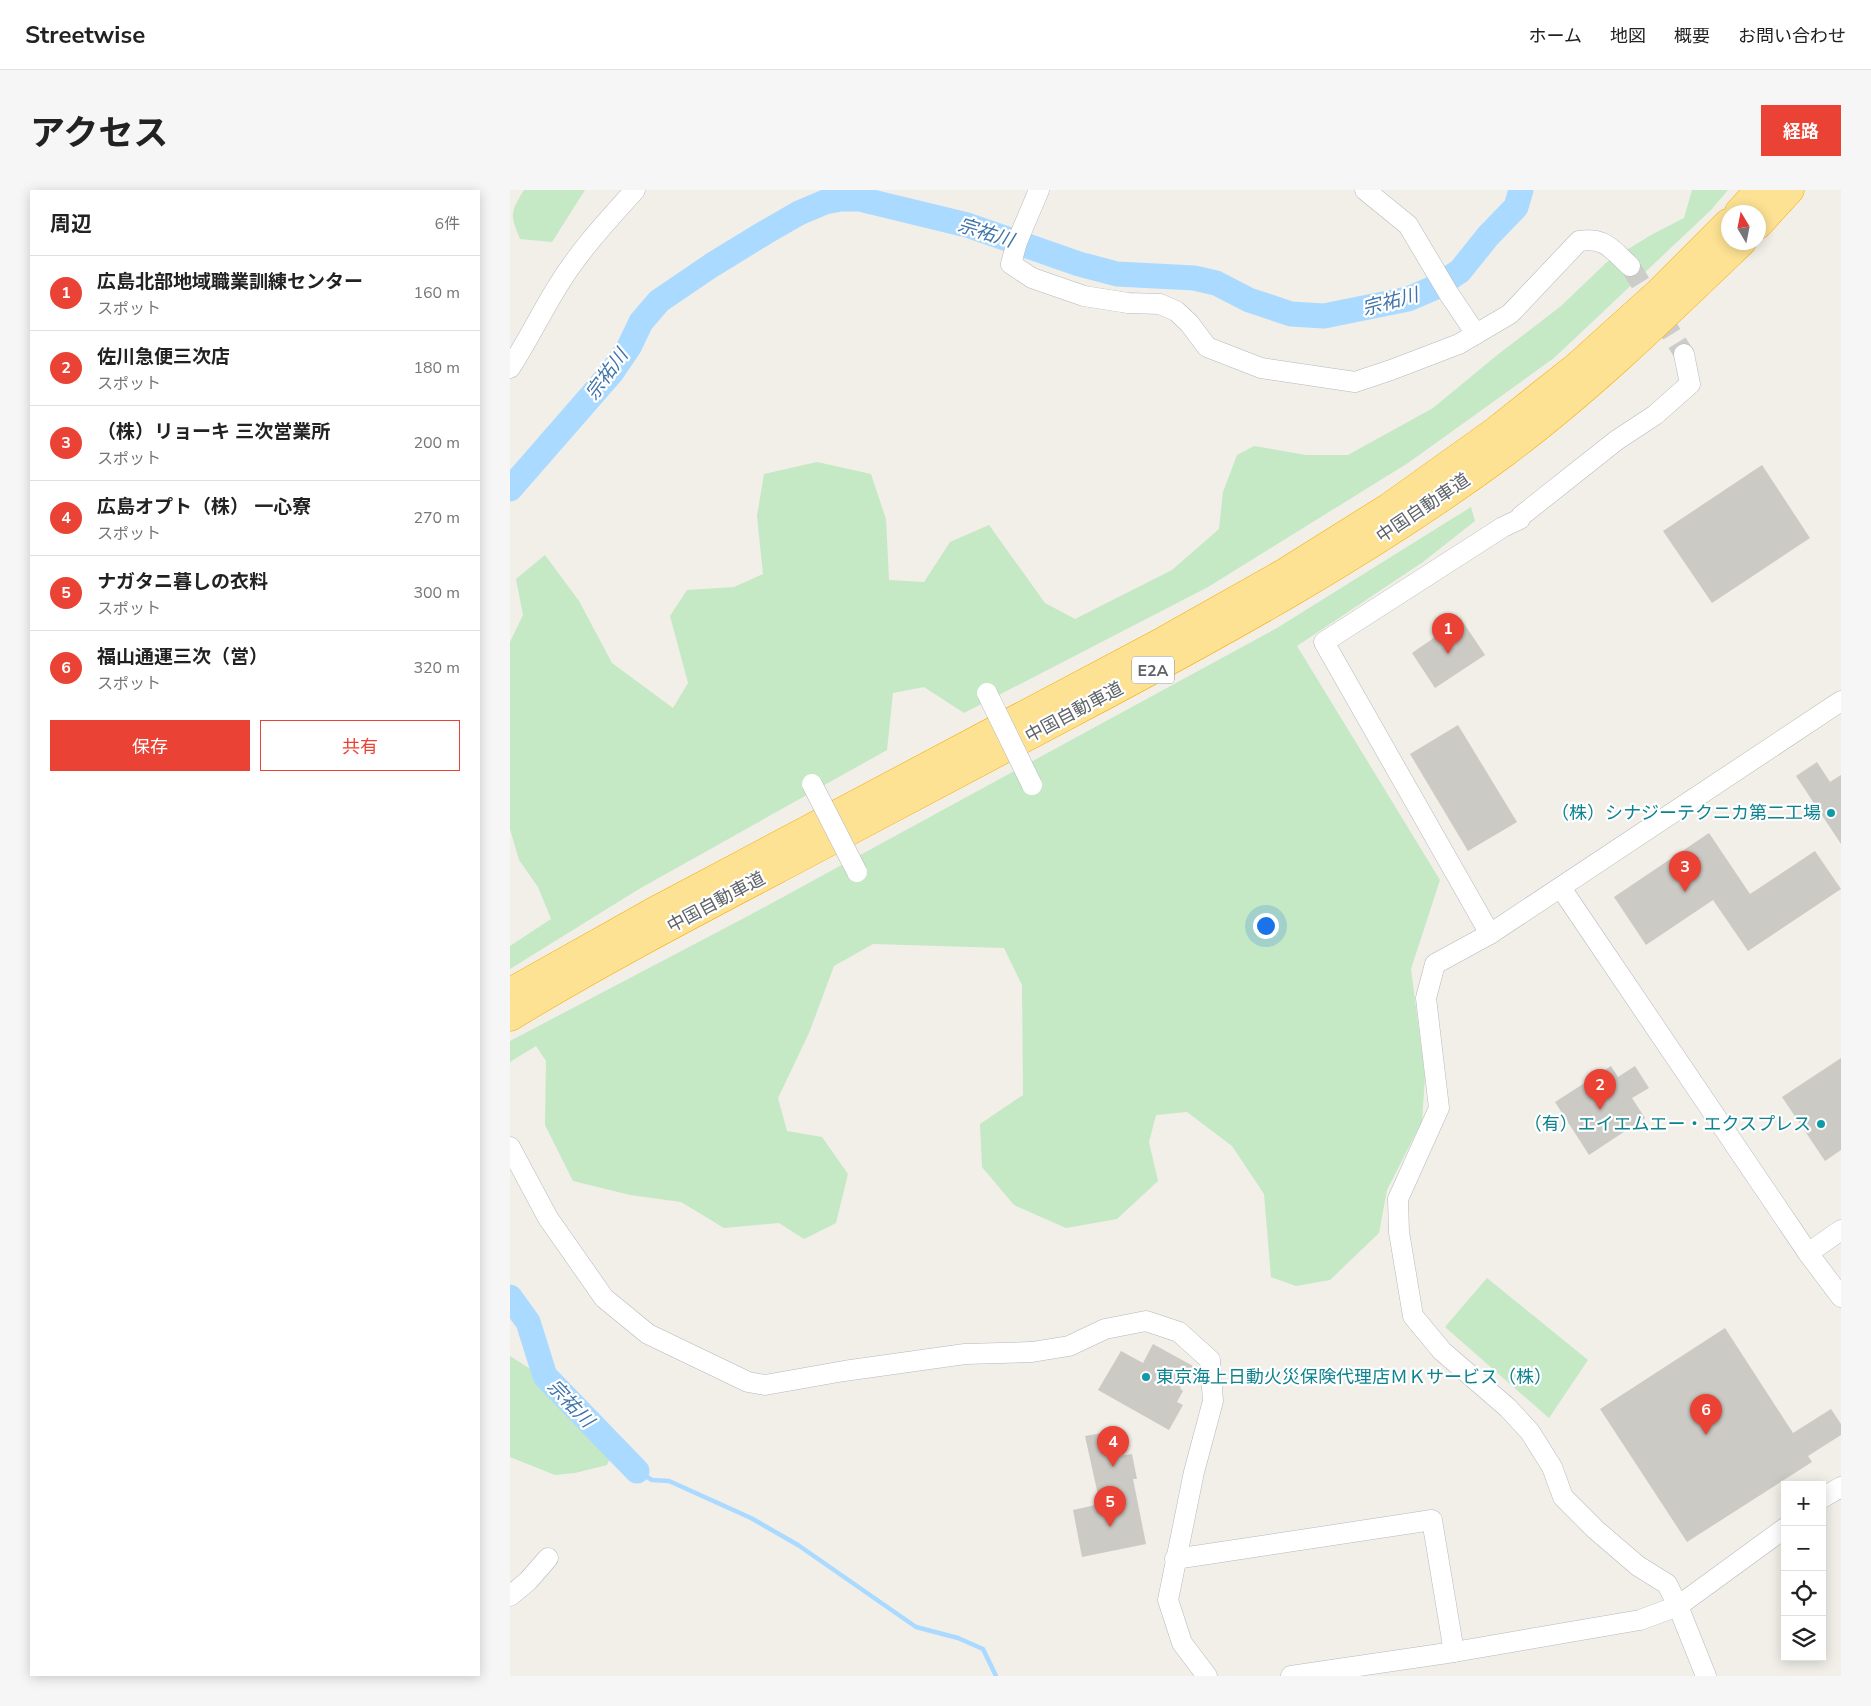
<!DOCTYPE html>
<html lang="ja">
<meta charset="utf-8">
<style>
:root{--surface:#fff;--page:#f6f6f6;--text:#222;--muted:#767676;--line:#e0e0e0;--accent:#ea4335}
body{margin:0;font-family:"Nunito Sans","Noto Sans JP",sans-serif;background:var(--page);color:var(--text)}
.controls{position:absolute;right:15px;bottom:15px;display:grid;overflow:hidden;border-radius:0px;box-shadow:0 2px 12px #0003}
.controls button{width:45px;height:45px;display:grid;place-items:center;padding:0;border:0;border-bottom:1px solid var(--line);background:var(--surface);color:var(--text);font:25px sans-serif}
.compass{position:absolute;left:1211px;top:15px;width:45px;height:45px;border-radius:50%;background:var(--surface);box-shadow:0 2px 12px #0003;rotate:350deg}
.you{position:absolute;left:755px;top:735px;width:18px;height:18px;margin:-12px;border:4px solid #fff;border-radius:50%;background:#1a73e8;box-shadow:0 0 0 8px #1a73e833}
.badge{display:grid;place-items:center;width:32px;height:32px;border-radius:50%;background:var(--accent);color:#fff;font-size:16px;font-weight:700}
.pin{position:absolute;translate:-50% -41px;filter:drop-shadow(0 1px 2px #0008)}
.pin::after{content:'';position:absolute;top:26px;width:18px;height:15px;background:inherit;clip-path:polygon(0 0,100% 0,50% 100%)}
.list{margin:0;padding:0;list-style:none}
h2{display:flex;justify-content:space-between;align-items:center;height:65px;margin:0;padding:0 20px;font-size:21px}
h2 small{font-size:16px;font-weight:400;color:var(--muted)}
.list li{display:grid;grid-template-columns:32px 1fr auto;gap:15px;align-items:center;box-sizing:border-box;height:75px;padding:0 20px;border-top:1px solid var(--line)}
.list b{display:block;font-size:19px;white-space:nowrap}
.list p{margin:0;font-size:16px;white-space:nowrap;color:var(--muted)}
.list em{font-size:16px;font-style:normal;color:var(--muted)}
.actions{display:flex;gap:10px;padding:15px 20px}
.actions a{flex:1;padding:11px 0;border:1px solid var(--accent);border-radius:0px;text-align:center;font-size:18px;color:var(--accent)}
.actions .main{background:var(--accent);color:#fff}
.icon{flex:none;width:28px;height:28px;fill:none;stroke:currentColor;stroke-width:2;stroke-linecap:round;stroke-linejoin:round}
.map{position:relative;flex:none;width:1331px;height:1486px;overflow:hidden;border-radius:0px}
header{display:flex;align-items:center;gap:30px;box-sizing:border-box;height:70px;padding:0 25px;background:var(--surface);border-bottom:1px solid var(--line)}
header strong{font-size:24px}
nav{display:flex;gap:28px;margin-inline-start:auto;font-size:18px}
.intro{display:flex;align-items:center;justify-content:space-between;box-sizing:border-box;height:120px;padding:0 30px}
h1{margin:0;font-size:35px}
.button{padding:12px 22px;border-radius:0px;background:var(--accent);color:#fff;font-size:18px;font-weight:700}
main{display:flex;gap:30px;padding:0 30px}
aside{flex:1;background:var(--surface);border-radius:0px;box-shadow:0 2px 12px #0003}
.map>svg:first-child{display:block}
.green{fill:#c5e8c5}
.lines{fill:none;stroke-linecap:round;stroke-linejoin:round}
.stream{stroke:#aadaff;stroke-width:4.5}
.river{stroke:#aadaff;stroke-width:25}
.building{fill:#cccac5}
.minor-tunnel{stroke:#ccccc8;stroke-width:20;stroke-dasharray:20 10;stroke-linecap:butt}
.minor-casing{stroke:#b5b8bc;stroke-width:21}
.highway-casing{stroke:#f9ab00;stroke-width:29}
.minor{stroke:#fff;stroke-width:20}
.highway{stroke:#fde293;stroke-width:28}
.minor-bridge-casing{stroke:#b5b8bc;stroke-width:21;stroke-linecap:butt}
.minor-bridge{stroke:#fff;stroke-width:20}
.culture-dot{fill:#0f9aa8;stroke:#fff;stroke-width:2}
.labels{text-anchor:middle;stroke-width:4.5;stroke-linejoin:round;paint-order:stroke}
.shield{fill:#fff;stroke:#8f9295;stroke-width:1}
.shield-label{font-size:16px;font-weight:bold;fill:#5f6368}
.street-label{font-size:18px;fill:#5f6368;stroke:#fff}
.culture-label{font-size:18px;fill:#0d838f;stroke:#fff;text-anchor:end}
.water-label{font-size:19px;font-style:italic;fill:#4174aa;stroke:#fff}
</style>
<header>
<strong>Streetwise</strong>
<nav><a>ホーム</a><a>地図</a><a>概要</a><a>お問い合わせ</a></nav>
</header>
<div class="intro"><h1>アクセス</h1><a class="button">経路</a></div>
<main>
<aside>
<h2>周辺<small>6件</small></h2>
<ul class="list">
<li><span class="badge">1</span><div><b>広島北部地域職業訓練センター</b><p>スポット</p></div><em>160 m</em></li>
<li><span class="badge">2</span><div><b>佐川急便三次店</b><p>スポット</p></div><em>180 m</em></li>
<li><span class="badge">3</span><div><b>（株）リョーキ 三次営業所</b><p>スポット</p></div><em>200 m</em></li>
<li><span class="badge">4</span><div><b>広島オプト（株） 一心寮</b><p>スポット</p></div><em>270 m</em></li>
<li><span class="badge">5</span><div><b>ナガタニ暮しの衣料</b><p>スポット</p></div><em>300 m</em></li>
<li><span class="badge">6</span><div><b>福山通運三次（営）</b><p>スポット</p></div><em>320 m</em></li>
</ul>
<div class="actions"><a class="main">保存</a><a>共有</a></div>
</aside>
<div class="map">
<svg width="1331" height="1486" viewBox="0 0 1331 1486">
<rect width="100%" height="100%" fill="#f1efe8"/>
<!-- green -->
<g class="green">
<path d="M 14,0 L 75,0 L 42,52 L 10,49 C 0,24 0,23 14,0 Z"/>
<polygon points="1182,0 1218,0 1201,20 1044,168 898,273 698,397 454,523 414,497 383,503 377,560 129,699 0,779 0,756 41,729 28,697 9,670 0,639 0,452 13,425 6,389 35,365 69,411 102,473 163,518 178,493 160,426 177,400 224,397 253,384 247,326 254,284 307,272 361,284 376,329 379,390 414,392 440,352 479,335 535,413 565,429 662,380 709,339 713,302 727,265 744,256 796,265 838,265 923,218 986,166 1051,116 1097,72 1141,45 1174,28"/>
<polygon points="961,317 965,331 913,372 787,456 930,690 901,779 915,887 912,931 877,1000 869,1043 820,1090 786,1096 761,1087 754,1004 722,956 677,922 646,925 639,952 648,991 607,1029 556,1038 504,1015 472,977 470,934 513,905 512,795 494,758 363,754 324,776 299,843 268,908 277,941 312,947 338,984 326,1033 294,1049 269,1033 214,1038 171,1012 120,1005 63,991 35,935 36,871 26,856 0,872 0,851 238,726 767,438"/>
<polygon points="977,1088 1078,1170 1039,1228 935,1137"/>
<polygon points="0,1166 25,1182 100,1268 97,1275 65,1283 45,1285 0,1267"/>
</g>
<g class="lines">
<!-- stream -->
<polyline class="stream" points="127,1281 142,1290 159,1291 241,1328 288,1355 406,1437 448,1448 473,1459 486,1486"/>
<!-- river -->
<g class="river">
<polyline points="0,299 102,182 119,157 131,132 149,111 202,75 256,42 289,23 315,12 331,9 350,9 457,35 569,74 607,84 684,88 706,93 739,110 781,124 814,126 898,109 926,97 950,81 978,46 1006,17 1011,0"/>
<polyline points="0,1107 18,1132 35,1186 127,1281"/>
</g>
</g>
<!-- building -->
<g class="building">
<polygon points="1252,275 1300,348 1202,413 1153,341"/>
<polygon points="951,429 975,465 925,498 902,463"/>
<polygon points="948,535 1007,632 958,661 900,564"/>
<polygon points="1307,572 1320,592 1331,585 1331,654 1286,586"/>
<polygon points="1199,643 1240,704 1305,661 1331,699 1238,761 1203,710 1136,755 1104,707"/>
<polygon points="1331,868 1331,960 1315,971 1272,907"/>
<polygon points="1101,876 1108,887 1125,876 1139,898 1122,908 1135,928 1079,965 1045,912"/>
<polygon points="1215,1138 1283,1243 1321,1219 1331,1234 1331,1245 1298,1266 1302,1272 1177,1352 1090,1219"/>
<polygon points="643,1154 683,1176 670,1198 673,1201 667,1212 673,1215 659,1240 588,1200 611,1161 633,1173"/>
<polygon points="603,1241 608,1266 622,1264 627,1289 623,1289 636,1354 572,1367 563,1320 590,1314 575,1246"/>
</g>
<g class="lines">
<!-- minor-tunnel -->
<polyline class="minor-tunnel" points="1120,76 1174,164"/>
<!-- minor casing -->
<g class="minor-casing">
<g id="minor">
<path d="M 529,0 L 507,52 L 501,74 L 522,88 L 574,106 L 618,113 L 650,114 L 666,121 L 679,133 L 697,157 L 751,178 L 845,192 L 881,180 L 949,154 L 1000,124 L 1069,51 C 1096,47 1102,60 1120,76"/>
<polyline points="855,0 898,35 939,104 966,144"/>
<path d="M 0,178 C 17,152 30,125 46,99 C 68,62 97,31 125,0"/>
<polyline points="1051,698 1298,1063 1331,1107"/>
<polyline points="980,744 814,452 993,337 1010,329 1011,326 1107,250 1145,225 1180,194 1174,164"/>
<polyline points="0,957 38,1028 94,1108 138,1144 238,1192 255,1195 334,1181 455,1164 522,1162 559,1156 595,1139 636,1131 669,1142 700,1170 703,1211 684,1282 658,1410 672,1453 697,1486"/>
<polyline points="1298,1063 1331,1040"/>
<polyline points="1312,1308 1331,1297"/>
<polyline points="665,1369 922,1330 944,1462"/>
<polyline points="0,1406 18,1391 38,1368"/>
<polyline points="781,1486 944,1462 1130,1430 1168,1416 1275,1338"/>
<polyline points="1196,1486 1168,1416 1157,1394 1128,1376 1086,1340 1053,1307 1042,1277 1020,1242 998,1218 932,1161 903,1126 889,1042 888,1009 929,918 916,808 925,774 980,744 1331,511"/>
</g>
</g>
<!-- highway casing -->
<g class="highway-casing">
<g id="highway">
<polyline points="1229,22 1249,0"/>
<polyline points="1248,35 1280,0"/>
<polyline points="0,802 150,718 655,450 772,384 879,317 984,242 1067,176 1149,102 1218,33"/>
<path d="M 0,827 C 92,771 188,721 283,671 C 376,622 469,573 562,523 C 711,444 860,363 996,262 C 1080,199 1156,125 1232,52"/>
</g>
</g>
<!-- minor -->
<use href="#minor" class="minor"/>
<!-- highway -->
<use href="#highway" class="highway"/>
<!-- minor-bridge casing -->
<g class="minor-bridge-casing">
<g id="minor-bridge">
<polyline points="477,503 522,595"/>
<polyline points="302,594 347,682"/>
</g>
</g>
<!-- minor-bridge -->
<use href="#minor-bridge" class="minor-bridge"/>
</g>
<!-- markers -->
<g class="culture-dot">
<circle cx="1321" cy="623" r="5"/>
<circle cx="1311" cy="934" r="5"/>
<circle cx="636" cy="1187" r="5"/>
</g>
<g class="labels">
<!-- shield labels -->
<rect class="shield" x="622" y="466.5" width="42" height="27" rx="4"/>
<g class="shield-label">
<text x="643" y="486">E2A</text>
</g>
<!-- street labels -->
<g class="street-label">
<text transform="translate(913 318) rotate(-34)" y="6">中国自動車道</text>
<text transform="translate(564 522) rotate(-28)" y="6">中国自動車道</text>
<text transform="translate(206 712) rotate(-28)" y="6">中国自動車道</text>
</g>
<!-- culture labels -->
<g class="culture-label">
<text x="1311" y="629">（株）シナジーテクニカ第二工場</text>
<text x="1301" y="940">（有）エイエムエー・エクスプレス</text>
<text x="646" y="1193" text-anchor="start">東京海上日動火災保険代理店ＭＫサービス（株）</text>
</g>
<!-- water labels -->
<g class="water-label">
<text transform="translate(476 42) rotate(17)" y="7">宗祐川</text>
<text transform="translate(880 111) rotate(-15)" y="7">宗祐川</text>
<text transform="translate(96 184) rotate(-54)" y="7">宗祐川</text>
<text transform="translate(61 1213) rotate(46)" y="7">宗祐川</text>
</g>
</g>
</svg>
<div class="controls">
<button>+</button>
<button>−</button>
<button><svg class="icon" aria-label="locate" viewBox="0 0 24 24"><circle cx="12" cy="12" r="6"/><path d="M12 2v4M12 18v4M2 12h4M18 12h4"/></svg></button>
<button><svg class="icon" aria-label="layers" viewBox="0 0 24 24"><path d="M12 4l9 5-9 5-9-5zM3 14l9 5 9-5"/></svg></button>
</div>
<svg class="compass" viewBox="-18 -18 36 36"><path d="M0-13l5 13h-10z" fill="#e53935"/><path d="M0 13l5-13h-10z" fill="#767676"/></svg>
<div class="you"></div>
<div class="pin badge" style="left:938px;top:464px">1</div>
<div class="pin badge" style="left:1090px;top:920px">2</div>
<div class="pin badge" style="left:1175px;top:702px">3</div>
<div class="pin badge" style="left:603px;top:1277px">4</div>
<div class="pin badge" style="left:600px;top:1337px">5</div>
<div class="pin badge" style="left:1196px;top:1245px">6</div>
</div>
</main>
